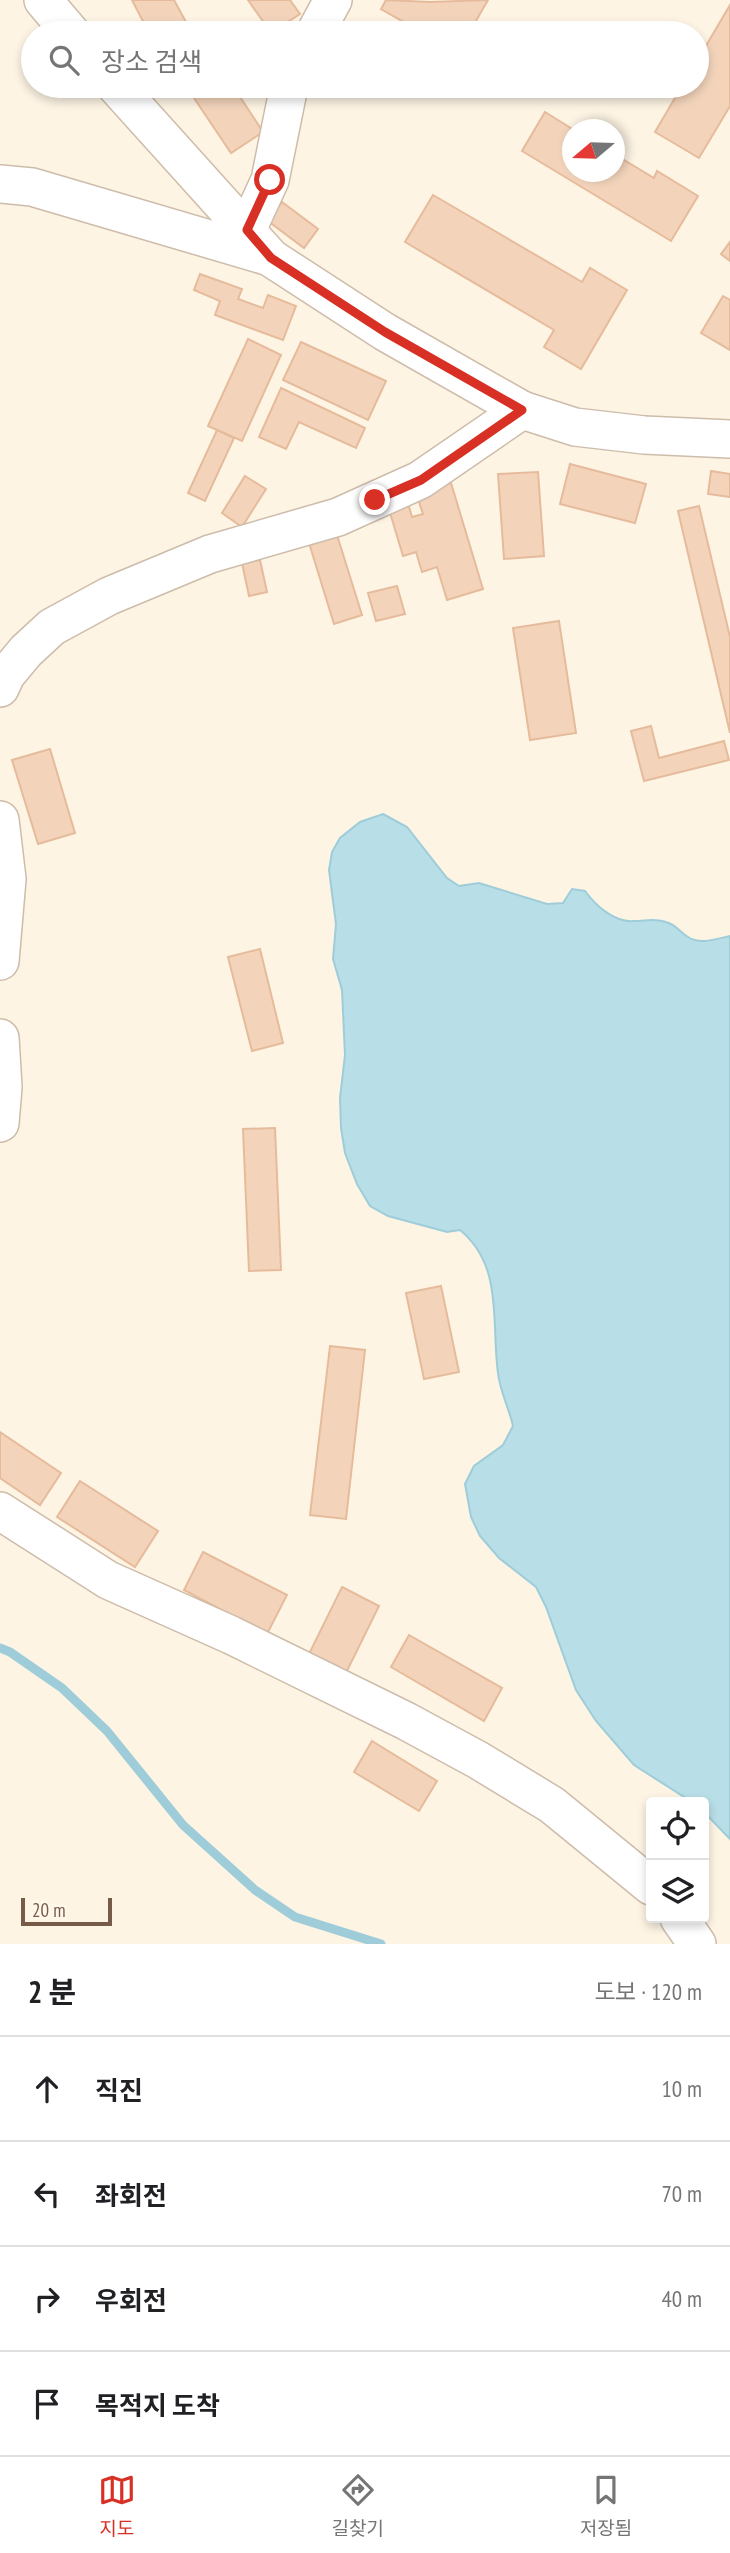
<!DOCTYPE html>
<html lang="ko">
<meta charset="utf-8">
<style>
:root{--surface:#fff;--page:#f6f6f6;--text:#202124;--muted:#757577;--line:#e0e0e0;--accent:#d93025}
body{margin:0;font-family:"PT Sans Narrow","Noto Sans KR",sans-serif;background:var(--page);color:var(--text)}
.controls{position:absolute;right:21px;bottom:21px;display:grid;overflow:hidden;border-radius:7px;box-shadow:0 4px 10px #0003}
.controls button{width:63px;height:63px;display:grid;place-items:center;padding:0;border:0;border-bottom:2px solid var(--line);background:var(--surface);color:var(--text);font:35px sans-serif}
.compass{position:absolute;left:562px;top:119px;width:63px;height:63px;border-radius:50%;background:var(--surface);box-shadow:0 4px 10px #0003;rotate:251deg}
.scale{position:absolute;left:21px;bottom:18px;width:91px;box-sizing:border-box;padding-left:7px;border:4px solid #765b49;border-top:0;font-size:19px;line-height:24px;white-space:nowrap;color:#765b49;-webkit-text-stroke:5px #fff8ea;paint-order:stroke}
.stop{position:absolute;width:21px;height:21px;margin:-16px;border:5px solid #d93025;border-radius:50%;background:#fff}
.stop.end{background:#d93025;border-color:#fff;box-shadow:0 2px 7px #0008}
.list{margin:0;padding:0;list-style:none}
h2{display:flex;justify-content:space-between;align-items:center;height:91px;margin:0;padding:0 28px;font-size:30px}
h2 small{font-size:23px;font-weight:400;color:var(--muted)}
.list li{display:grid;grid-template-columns:46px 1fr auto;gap:21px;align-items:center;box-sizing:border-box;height:105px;padding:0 28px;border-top:2px solid var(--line)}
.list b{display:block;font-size:26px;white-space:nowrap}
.list em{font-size:23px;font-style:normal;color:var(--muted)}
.icon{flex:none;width:38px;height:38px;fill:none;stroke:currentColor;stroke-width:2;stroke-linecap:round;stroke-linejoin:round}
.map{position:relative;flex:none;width:730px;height:1944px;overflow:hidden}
.search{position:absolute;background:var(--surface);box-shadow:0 4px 10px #0003;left:21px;right:21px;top:21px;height:77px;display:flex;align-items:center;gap:18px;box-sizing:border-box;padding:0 24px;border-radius:38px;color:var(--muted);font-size:26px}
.sheet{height:511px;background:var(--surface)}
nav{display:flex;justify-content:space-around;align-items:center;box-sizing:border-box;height:98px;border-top:2px solid var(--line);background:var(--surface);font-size:19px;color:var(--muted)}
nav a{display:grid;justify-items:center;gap:4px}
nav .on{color:var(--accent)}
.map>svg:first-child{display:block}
.water{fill:#b8dee7;stroke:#9ecdd9;stroke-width:2}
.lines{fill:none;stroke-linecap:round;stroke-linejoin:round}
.stream{stroke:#9ecdd9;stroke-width:9}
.building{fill:#f3d4bb;stroke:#e6bb9b;stroke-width:2}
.minor-casing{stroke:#cebcaa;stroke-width:40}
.minor{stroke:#fff;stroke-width:37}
.route{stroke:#d93025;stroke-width:9}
</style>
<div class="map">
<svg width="730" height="1944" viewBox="0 0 730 1944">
<rect width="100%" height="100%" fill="#fdf4e4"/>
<!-- water -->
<path class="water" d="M 383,814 L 407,827 L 447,878 L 459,886 L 479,883 L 547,904 L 563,903 L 572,889 L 585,891 C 596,906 615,923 634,921 C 646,921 654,918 666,922 C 677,925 679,932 688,937 C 700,945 716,939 730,936 L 730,1839 L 704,1812 L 704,1802 L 692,1802 L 634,1765 L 596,1721 L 576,1690 L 546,1607 L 536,1587 L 499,1558 L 480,1536 L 471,1517 L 465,1484 L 474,1466 L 503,1445 L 513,1426 C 509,1408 500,1392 498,1373 C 491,1323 504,1266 460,1230 L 447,1232 L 388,1216 L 370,1206 L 357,1184 L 345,1153 L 341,1128 L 340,1098 L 345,1055 L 342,990 L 333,959 L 336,924 L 329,870 L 332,852 L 340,838 L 360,822 Z"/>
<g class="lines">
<!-- stream -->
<polyline class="stream" points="0,1648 10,1652 62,1688 107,1731 183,1825 255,1890 295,1917 381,1944"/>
</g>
<!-- building -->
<g class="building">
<polygon points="132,0 174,0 192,33 149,33"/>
<polygon points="248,0 290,0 300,14 271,33"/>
<polygon points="386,0 430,2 488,0 469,33 423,33 381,9"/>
<polygon points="730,5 730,106 699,158 655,132 682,86 697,86 697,61"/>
<polygon points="186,86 233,86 263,132 231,153"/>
<polygon points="545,112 574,130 572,172 614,172 614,154 654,178 657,171 698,196 671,241 522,151"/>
<polygon points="433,195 582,282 590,268 627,290 581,369 544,347 554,330 405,242"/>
<polygon points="282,202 318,229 304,248 268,221"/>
<polygon points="730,242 730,261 721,254"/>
<polygon points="200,274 242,289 238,299 263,308 268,295 296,306 283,340 215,315 220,301 194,290"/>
<polygon points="723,296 730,300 730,350 701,333"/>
<polygon points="248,339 281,355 242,441 208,426"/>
<polygon points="301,342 386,381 368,420 283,380"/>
<polygon points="281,388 365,428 356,448 299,422 286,449 259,437"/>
<polygon points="217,430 234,438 205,501 188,493"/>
<polygon points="570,464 646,484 635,523 560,504"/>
<polygon points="711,471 730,474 730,497 708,494"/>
<polygon points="538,472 544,556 504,559 498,474"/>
<polygon points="245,476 266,489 242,527 222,513"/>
<polygon points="451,483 483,589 447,600 437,567 422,572 416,552 403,556 388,506 407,500 412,517 423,514 416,493"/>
<polygon points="699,506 730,637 730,733 678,511"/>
<polygon points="337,535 362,615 334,624 309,543"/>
<polygon points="260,560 267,592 249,596 242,563"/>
<polygon points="397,586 405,614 376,621 368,593"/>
<polygon points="559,621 576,733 530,740 513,628"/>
<polygon points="651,726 659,758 724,741 729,760 644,781 631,731"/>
<polygon points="50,749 75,833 38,844 12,760"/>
<polygon points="260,949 283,1043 252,1051 228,957"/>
<polygon points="275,1128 281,1270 249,1271 243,1129"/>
<polygon points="441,1286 459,1372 424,1379 406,1293"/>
<polygon points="330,1346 365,1350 346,1519 310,1515"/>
<polygon points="0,1432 61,1473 40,1505 0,1478"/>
<polygon points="80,1481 158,1531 135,1567 57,1517"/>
<polygon points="203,1552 287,1595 267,1634 184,1590"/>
<polygon points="342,1587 379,1606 345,1675 308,1656"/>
<polygon points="409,1635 502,1688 484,1721 391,1667"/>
<polygon points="372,1741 437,1781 419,1811 354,1772"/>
</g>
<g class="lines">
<!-- minor casing -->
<g class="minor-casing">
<g id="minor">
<polyline points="43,0 71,33"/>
<polyline points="315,33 333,0"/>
<polyline points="116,86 271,258 385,332 522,410 575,427 644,435 730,439"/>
<polyline points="0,184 32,187 270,257"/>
<polyline points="247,230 270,180 289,86"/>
<polyline points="0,688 6,675 26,651 52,627 109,596 210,554 338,517 420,480 522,410"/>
<polyline points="0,820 7,879 0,961"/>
<polyline points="0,1038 3,1087 0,1123"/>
<polyline points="0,1511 108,1580 231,1635 406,1721 478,1760 552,1805 651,1886"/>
<polyline points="679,1918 697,1944"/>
</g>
</g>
<!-- minor -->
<use href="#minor" class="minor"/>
</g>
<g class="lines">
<!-- route -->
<polyline class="route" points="270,180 247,230 271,258 385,332 522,410 421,480 375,500"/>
</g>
</svg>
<div class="controls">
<button><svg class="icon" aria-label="locate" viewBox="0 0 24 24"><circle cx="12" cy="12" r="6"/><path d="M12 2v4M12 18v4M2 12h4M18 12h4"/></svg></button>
<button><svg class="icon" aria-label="layers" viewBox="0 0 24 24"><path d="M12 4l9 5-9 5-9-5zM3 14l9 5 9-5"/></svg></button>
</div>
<svg class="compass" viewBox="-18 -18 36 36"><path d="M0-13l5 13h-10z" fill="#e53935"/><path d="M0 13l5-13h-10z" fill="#757577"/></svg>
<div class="scale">20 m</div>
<div class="stop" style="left:270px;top:180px"></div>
<div class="stop end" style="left:375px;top:500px"></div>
<div class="search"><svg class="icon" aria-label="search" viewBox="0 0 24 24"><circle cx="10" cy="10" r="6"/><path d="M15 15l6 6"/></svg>장소 검색</div>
</div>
<section class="sheet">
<h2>2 분<small>도보 · 120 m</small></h2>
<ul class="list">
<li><svg class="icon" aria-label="ahead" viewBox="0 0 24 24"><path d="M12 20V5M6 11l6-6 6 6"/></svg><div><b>직진</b></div><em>10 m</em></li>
<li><svg class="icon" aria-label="left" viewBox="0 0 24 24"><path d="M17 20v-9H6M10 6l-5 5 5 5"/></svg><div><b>좌회전</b></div><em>70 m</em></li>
<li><svg class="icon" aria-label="right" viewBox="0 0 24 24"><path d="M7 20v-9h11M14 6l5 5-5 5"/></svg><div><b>우회전</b></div><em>40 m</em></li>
<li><svg class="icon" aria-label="arrive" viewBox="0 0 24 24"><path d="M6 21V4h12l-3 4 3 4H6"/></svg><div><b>목적지 도착</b></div></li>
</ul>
</section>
<nav>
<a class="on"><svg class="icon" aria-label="map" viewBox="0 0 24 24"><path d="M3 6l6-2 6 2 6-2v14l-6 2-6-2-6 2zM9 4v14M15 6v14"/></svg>지도</a>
<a><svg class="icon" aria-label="directions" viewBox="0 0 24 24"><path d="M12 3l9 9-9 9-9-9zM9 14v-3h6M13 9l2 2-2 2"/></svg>길찾기</a>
<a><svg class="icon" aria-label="saved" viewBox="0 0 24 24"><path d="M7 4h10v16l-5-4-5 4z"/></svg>저장됨</a>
</nav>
